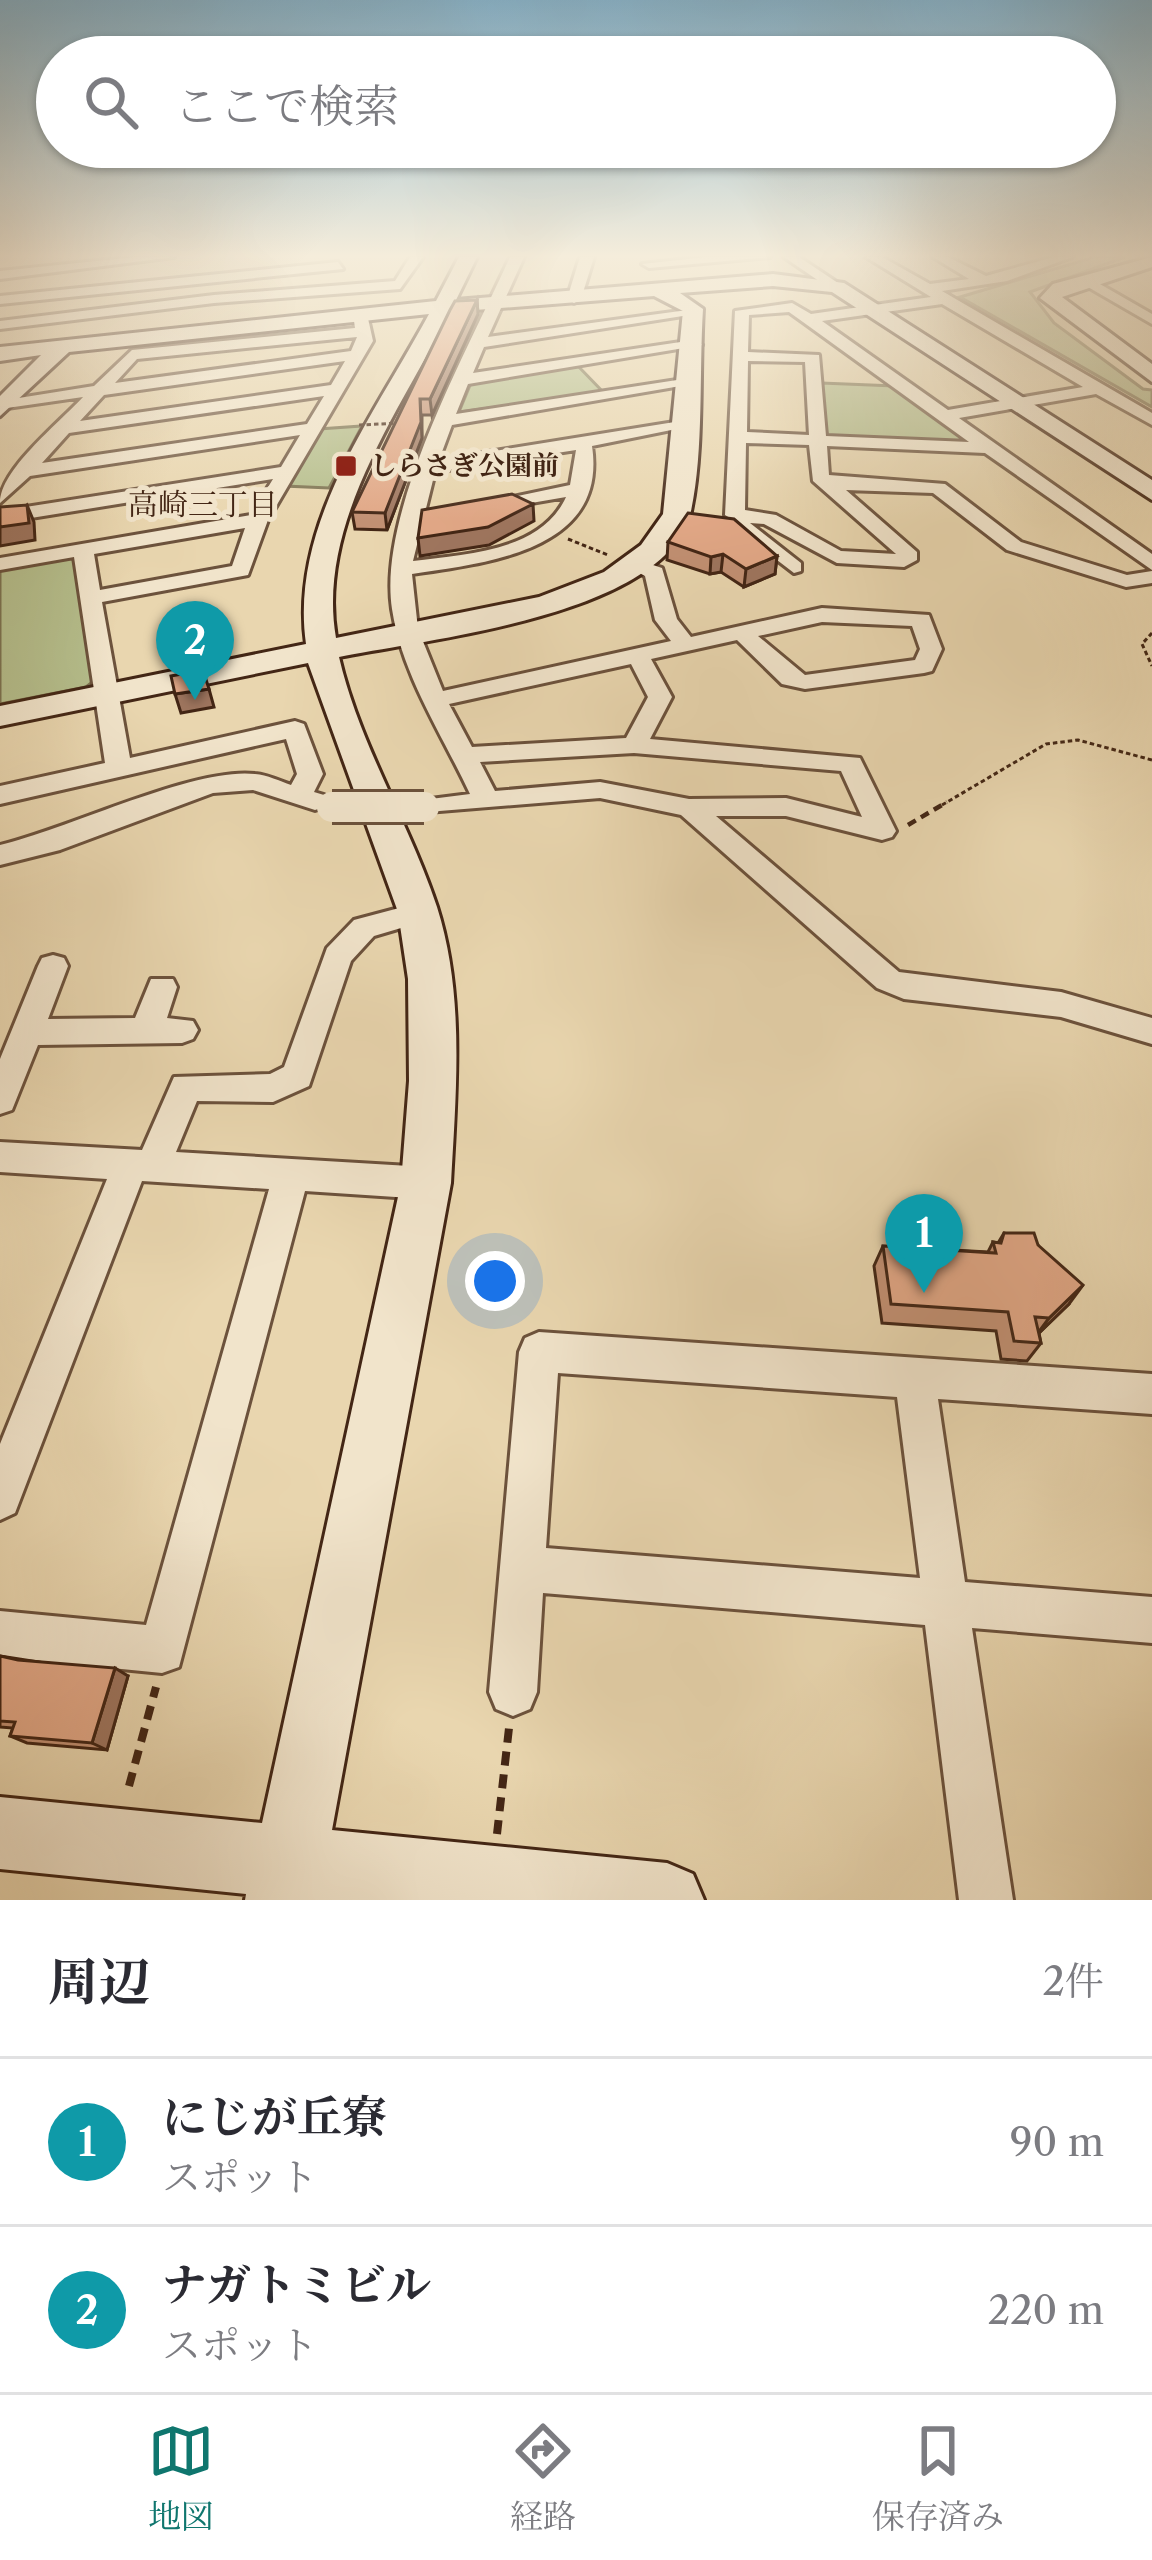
<!DOCTYPE html>
<html lang="ja">
<meta charset="utf-8">
<style>
:root{--surface:#fff;--page:#f2f2f3;--text:#2b2b33;--muted:#7c7c81;--line:#e1e1e2;--accent:#0f766e}
body{margin:0;font-family:"Libre Caslon Text","Noto Serif JP",serif;background:var(--page);color:var(--text)}
.you{position:absolute;left:495px;top:1281px;width:42px;height:42px;margin:-30px;border:9px solid #fff;border-radius:50%;background:#1a73e8;box-shadow:0 0 0 18px #1a73e833}
.badge{display:grid;place-items:center;width:78px;height:78px;border-radius:50%;background:var(--accent);color:#fff;font-size:39px;font-weight:700}
.pin{position:absolute;translate:-50% -99px;filter:drop-shadow(0 3px 6px #0008)}
.pin::after{content:'';position:absolute;top:63px;width:42px;height:36px;background:inherit;clip-path:polygon(0 0,100% 0,50% 100%)}
.list{margin:0;padding:0;list-style:none}
h2{display:flex;justify-content:space-between;align-items:center;height:156px;margin:0;padding:0 48px;font-size:51px}
h2 small{font-size:39px;font-weight:400;color:var(--muted)}
.list li{display:grid;grid-template-columns:78px 1fr auto;gap:36px;align-items:center;box-sizing:border-box;height:168px;padding:0 48px;border-top:3px solid var(--line)}
.list b{display:block;font-size:45px;white-space:nowrap}
.list p{margin:0;font-size:39px;white-space:nowrap;color:var(--muted)}
.list em{font-size:39px;font-style:normal;color:var(--muted)}
.icon{flex:none;width:66px;height:66px;fill:none;stroke:currentColor;stroke-width:2;stroke-linecap:round;stroke-linejoin:round}
.map{position:relative;flex:none;width:1152px;height:1900px;overflow:hidden}
.search{position:absolute;background:var(--surface);box-shadow:0 3px 9px #0004;left:36px;right:36px;top:36px;height:132px;display:flex;align-items:center;gap:30px;box-sizing:border-box;padding:0 42px;border-radius:66px;color:var(--muted);font-size:45px}
.sheet{height:492px;background:var(--surface)}
nav{display:flex;justify-content:space-around;align-items:center;box-sizing:border-box;height:168px;border-top:3px solid var(--line);background:var(--surface);font-size:33px;color:var(--muted)}
nav a{display:grid;justify-items:center;gap:6px}
nav .on{color:var(--accent)}
.map>svg:first-child{display:block}
.green{fill:#b5be8c;stroke:#7c7250;stroke-width:3}
.lines{fill:none;stroke-linecap:round;stroke-linejoin:round}
.street-casing{stroke:#6c523c;stroke-width:6}
.secondary-casing{stroke:#432615;stroke-width:6}
.path-far2{stroke:#432615;stroke-width:3;stroke-dasharray:4.5 3;stroke-linecap:butt}
.path-far1{stroke:#432615;stroke-width:4.5;stroke-dasharray:9 6;stroke-linecap:butt}
.path{stroke:#432615;stroke-width:8;stroke-dasharray:14 9;stroke-linecap:butt}
.street{fill:#f1e4cb;fill-rule:evenodd}
.secondary{fill:#f1e4cb;fill-rule:evenodd}
.street-bridge-casing{stroke:#6c523c;stroke-width:36;stroke-linecap:butt}
.path-bridge{stroke:#432615;stroke-width:3;stroke-dasharray:4.5 3;stroke-linecap:butt}
.street-bridge{stroke:#f1e4cb;stroke-width:30}
.wall{fill:#c29073;stroke:#432615;stroke-width:3}
.shaded-wall{fill:#9e755e;stroke:#432615;stroke-width:3}
.building{fill:#e1a786;stroke:#432615;stroke-width:3}
.poi-dot{fill:#8f2418;stroke:#f1e4cb;stroke-width:4.5}
.labels{text-anchor:middle;stroke-width:10;stroke-linejoin:round;paint-order:stroke}
.far-poi-label{font-size:27px;font-weight:bold;fill:#432615;stroke:#f1e4cb;text-anchor:start}
.far-neighbourhood-label{font-size:30px;fill:#432615;stroke:#f1e4cb}
</style>
<div class="map">
<svg width="1152" height="1900" viewBox="0 0 1152 1900">
<rect width="100%" height="100%" fill="#e9d6af"/>
<filter id="stains"><feTurbulence type="fractalNoise" baseFrequency=".00167" numOctaves="4"/><feColorMatrix values="0 0 0 0 .2 0 0 0 0 .09 0 0 0 0 .02 0 0 0 .5 -.17"/></filter>
<radialGradient id="worn" r=".72"><stop offset=".6" stop-color="#630" stop-opacity="0"/><stop offset="1" stop-color="#630" stop-opacity=".3"/></radialGradient>
<!-- green -->
<g class="green">
<polygon points="1095,257 1125,257 1030,292 1054,323 1143,389 1152,390 1152,407 960,297"/>
<polygon points="577,365 604,393 459,412 471,383"/>
<polygon points="821,383 895,386 972,441 833,438 827,435"/>
<polygon points="362,426 329,488 285,486 319,429"/>
<polygon points="68,555 75,558 95,680 86,687 0,704 0,567"/>
</g>
<g class="lines">
<!-- street casing -->
<g class="street-casing">
<g id="street">
<polygon points="135,257 174,257 0,279 0,271"/>
<polygon points="410,257 423,257 400,289 214,303 0,329 0,321 214,295 395,281"/>
<path d="M 510,257 L 524,257 L 488,337 L 695,309 L 702,313 L 484,347 L 473,373 L 694,340 L 702,345 L 468,384 L 456,414 L 690,378 L 698,383 L 452,425 L 439,460 L 687,420 L 696,425 L 592,446 C 608,551 486,563 412,574 L 418,629 L 443,691 L 671,641 L 655,620 L 645,576 L 625,565 L 635,559 L 662,568 L 677,619 L 691,637 L 822,608 L 929,615 L 942,649 L 932,671 L 924,673 L 805,689 L 782,684 L 737,640 L 651,659 L 672,697 L 650,739 L 860,758 L 896,831 L 892,837 L 882,840 L 786,816 L 716,816 L 899,972 L 1061,992 L 1152,1018 L 1152,1044 L 1061,1017 L 904,999 L 877,988 L 681,815 L 600,798 L 415,813 L 411,807 L 415,801 L 470,794 C 442,734 402,675 392,609 C 377,510 469,348 510,257 ZM 576,450 L 570,485 L 475,505 L 485,511 L 566,497 C 541,552 465,554 413,561 L 435,472 ZM 822,622 L 912,626 L 920,649 L 915,660 L 805,675 L 758,636 ZM 631,664 L 648,697 L 626,738 L 472,747 L 449,704 ZM 634,753 L 841,771 L 862,817 L 786,798 L 689,799 L 600,782 L 495,791 L 480,762 Z"/>
<polygon points="580,257 594,257 581,299 574,303 567,299"/>
<polygon points="706,257 770,257 649,268 642,264"/>
<polygon points="784,257 799,257 844,287 832,290"/>
<path d="M 866,257 L 882,257 L 930,284 L 969,279 L 933,257 L 948,257 L 986,276 L 1054,257 L 1072,257 L 1007,281 L 942,291 L 1152,413 L 1152,425 L 1096,394 L 959,418 L 1152,554 L 1152,570 L 985,453 L 827,446 L 829,475 L 945,484 L 1021,542 L 1127,575 L 1152,571 L 1152,583 L 1126,587 L 1007,550 L 933,493 L 846,490 L 917,552 L 917,560 L 904,567 L 837,563 L 764,524 L 750,523 L 801,563 L 801,571 L 794,573 L 742,533 L 716,529 L 716,521 L 733,520 L 725,515 L 735,311 L 792,303 L 811,314 L 931,297 ZM 942,304 L 1083,387 L 948,410 L 822,321 ZM 789,312 L 803,322 L 969,442 L 826,436 L 819,355 L 748,352 L 749,315 ZM 748,361 L 805,362 L 809,435 L 747,432 ZM 746,443 L 809,445 L 813,481 L 896,554 L 841,551 L 776,515 L 745,510 Z"/>
<polygon points="338,262 343,269 0,304 0,296"/>
<polygon points="1086,276 1152,314 1152,324 1081,283"/>
<path d="M 360,310 L 367,314 L 373,341 L 268,520 L 248,575 L 102,602 L 130,758 L 295,721 L 304,724 L 323,774 L 314,792 L 324,795 L 328,801 L 324,807 L 315,810 L 253,790 L 213,793 L 60,850 L 0,865 L 0,845 C 68,829 194,767 255,774 C 267,775 280,781 291,785 L 297,774 L 286,739 L 0,804 L 0,786 L 105,763 L 74,557 L 0,570 L 0,558 L 251,515 L 273,479 L 0,523 L 0,511 L 281,467 L 300,435 L 30,476 L 0,503 C 0,470 57,425 83,397 L 7,408 L 0,401 L 94,386 L 132,350 L 355,328 L 353,314 ZM 357,337 L 351,351 L 115,383 L 137,359 ZM 345,361 L 331,385 L 80,421 L 104,395 ZM 324,396 L 307,424 L 42,463 L 69,433 ZM 245,528 L 232,566 L 100,590 L 94,554 Z"/>
<polygon points="418,903 433,913 428,920 374,936 351,961 309,1086 273,1102 197,1101 176,1152 426,1167 439,1172 444,1183 439,1194 426,1199 305,1191 179,1667 162,1673 0,1657 0,1611 146,1625 269,1189 142,1181 15,1513 0,1520 0,1444 107,1179 0,1172 0,1142 142,1150 174,1077 270,1074 284,1067 327,948 354,920"/>
<polygon points="53,955 64,958 68,966 48,1019 135,1018 151,979 173,979 177,987 167,1018 193,1021 198,1030 193,1039 182,1043 38,1045 12,1110 0,1114 0,1059 38,966 42,958"/>
<path d="M 539,1332 L 1152,1374 L 1152,1414 L 938,1399 L 965,1582 L 1152,1597 L 1152,1643 L 972,1628 L 1013,1900 L 959,1900 L 925,1625 L 543,1593 L 537,1692 L 530,1709 L 513,1716 L 496,1709 L 489,1692 L 519,1352 L 525,1338 ZM 558,1373 L 897,1397 L 920,1578 L 546,1548 Z"/>
</g>
</g>
<!-- secondary casing -->
<g class="secondary-casing">
<g id="secondary">
<path d="M 459,257 L 477,257 L 456,300 L 773,274 L 844,283 L 1152,480 L 1152,500 L 832,292 L 773,286 L 680,293 L 703,309 C 699,372 704,451 691,511 C 668,616 426,639 339,657 C 359,744 409,822 437,907 C 465,995 456,1092 451,1183 L 332,1830 L 667,1863 L 693,1874 L 704,1900 L 245,1900 L 246,1894 L 0,1869 L 0,1797 L 262,1823 L 401,1183 L 409,1081 L 408,979 L 398,912 L 308,663 L 0,726 L 0,706 L 306,644 C 289,524 374,416 429,314 L 69,352 L 0,416 L 0,396 L 41,355 L 0,361 L 0,347 L 436,301 ZM 654,296 L 683,311 L 663,514 L 641,545 L 604,572 L 539,597 L 336,638 C 316,523 400,411 450,312 Z"/>
<polygon points="1152,257 1152,267 1062,297 1152,364 1152,382 1040,298 1053,284"/>
</g>
</g>
<!-- path-far2 -->
<g class="path-far2">
<polyline points="568,539 608,555"/>
<polyline points="1152,633 1142,644 1152,666"/>
<polyline points="942,805 1046,744 1078,740 1152,760"/>
</g>
<!-- path-far1 -->
<polyline class="path-far1" points="908,825 947,802"/>
<!-- path -->
<g class="path">
<polyline points="129,1786 156,1687"/>
<polyline points="497,1834 509,1728"/>
</g>
<!-- street -->
<use href="#street" class="street"/>
<!-- secondary -->
<use href="#secondary" class="secondary"/>
<!-- street-bridge casing -->
<g class="street-bridge-casing">
<polyline id="street-bridge" points="332,807 424,807"/>
</g>
<!-- path-bridge -->
<polyline class="path-bridge" points="359,425 401,423"/>
<!-- street-bridge -->
<use href="#street-bridge" class="street-bridge"/>
</g>
<!-- wall -->
<g class="wall">
<polygon points="477,300 478,314 432,415 422,415 422,438 387,530 355,529 352,512"/>
<polygon points="668,542 777,556 775,574 744,587 721,572 710,574 667,560"/>
<polygon points="1004,1233 1038,1245 1069,1304 1039,1333 1041,1343 1027,1361 1001,1359 996,1331 882,1323 874,1266 883,1246 988,1252 993,1242 998,1243"/>
<polygon points="0,1656 128,1676 107,1750 27,1743 10,1736 13,1728 0,1727"/>
</g>
<!-- shaded-wall -->
<g class="shaded-wall">
<polygon points="477,300 478,314 432,415 430,399"/>
<polygon points="420,399 422,438 387,530 385,513"/>
<polygon points="533,504 534,521 489,545 420,556 418,538"/>
<polygon points="27,505 34,522 35,540 0,546 0,527"/>
<polygon points="723,554 721,572 710,574 711,557"/>
<polygon points="777,556 775,574 744,587 746,569"/>
<polygon points="209,689 214,707 181,713 175,694"/>
<polygon points="1083,1285 1069,1304 1035,1337 1049,1318"/>
<polygon points="115,1668 128,1676 107,1750 92,1743"/>
</g>
<!-- building -->
<g class="building">
<polygon points="477,300 430,399 420,399 421,422 385,513 352,512 450,310 455,301"/>
<polygon points="512,494 533,504 488,527 418,538 422,510"/>
<polygon points="27,505 29,523 0,527 0,507"/>
<polygon points="688,513 734,519 777,556 746,569 723,554 711,557 668,542"/>
<polygon points="203,670 209,689 175,694 171,676"/>
<polygon points="1004,1233 1034,1233 1038,1245 1083,1285 1049,1318 1035,1317 1041,1343 1014,1341 1008,1312 891,1304 883,1246 996,1253 993,1242 1001,1243"/>
<polygon points="0,1656 18,1660 115,1668 92,1743 10,1736 15,1722 0,1721"/>
</g>
<!-- sky -->
<linearGradient id="sky" x2="0" y2="1"><stop stop-color="#87b6d0"/><stop offset="0.49" stop-color="#f5eddb"/><stop offset="1" stop-color="#f5eddb" stop-opacity="0"/></linearGradient>
<rect width="1152" height="522" fill="url(#sky)"/>
<!-- markers -->
<rect class="poi-dot" x="334" y="454" width="24" height="24" rx="6"/>
<g class="labels">
<!-- far-poi labels -->
<g class="far-poi-label">
<text x="370" y="475">しらさぎ公園前</text>
</g>
<!-- far-neighbourhood labels -->
<g class="far-neighbourhood-label">
<text x="203" y="515">高崎三丁目</text>
</g>
</g>
<rect width="100%" height="100%" filter="url(#stains)"/>
<rect width="100%" height="100%" fill="url(#worn)"/>
</svg>
<div class="you"></div>
<div class="pin badge" style="left:924px;top:1293px;background:#0f9aa8">1</div>
<div class="pin badge" style="left:195px;top:700px;background:#0f9aa8">2</div>
<div class="search"><svg class="icon" aria-label="search" viewBox="0 0 24 24"><circle cx="10" cy="10" r="6"/><path d="M15 15l6 6"/></svg>ここで検索</div>
</div>
<section class="sheet">
<h2>周辺<small>2件</small></h2>
<ul class="list">
<li><span class="badge" style="background:#0f9aa8">1</span><div><b>にじが丘寮</b><p>スポット</p></div><em>90 m</em></li>
<li><span class="badge" style="background:#0f9aa8">2</span><div><b>ナガトミビル</b><p>スポット</p></div><em>220 m</em></li>
</ul>
</section>
<nav>
<a class="on"><svg class="icon" aria-label="map" viewBox="0 0 24 24"><path d="M3 6l6-2 6 2 6-2v14l-6 2-6-2-6 2zM9 4v14M15 6v14"/></svg>地図</a>
<a><svg class="icon" aria-label="directions" viewBox="0 0 24 24"><path d="M12 3l9 9-9 9-9-9zM9 14v-3h6M13 9l2 2-2 2"/></svg>経路</a>
<a><svg class="icon" aria-label="saved" viewBox="0 0 24 24"><path d="M7 4h10v16l-5-4-5 4z"/></svg>保存済み</a>
</nav>
